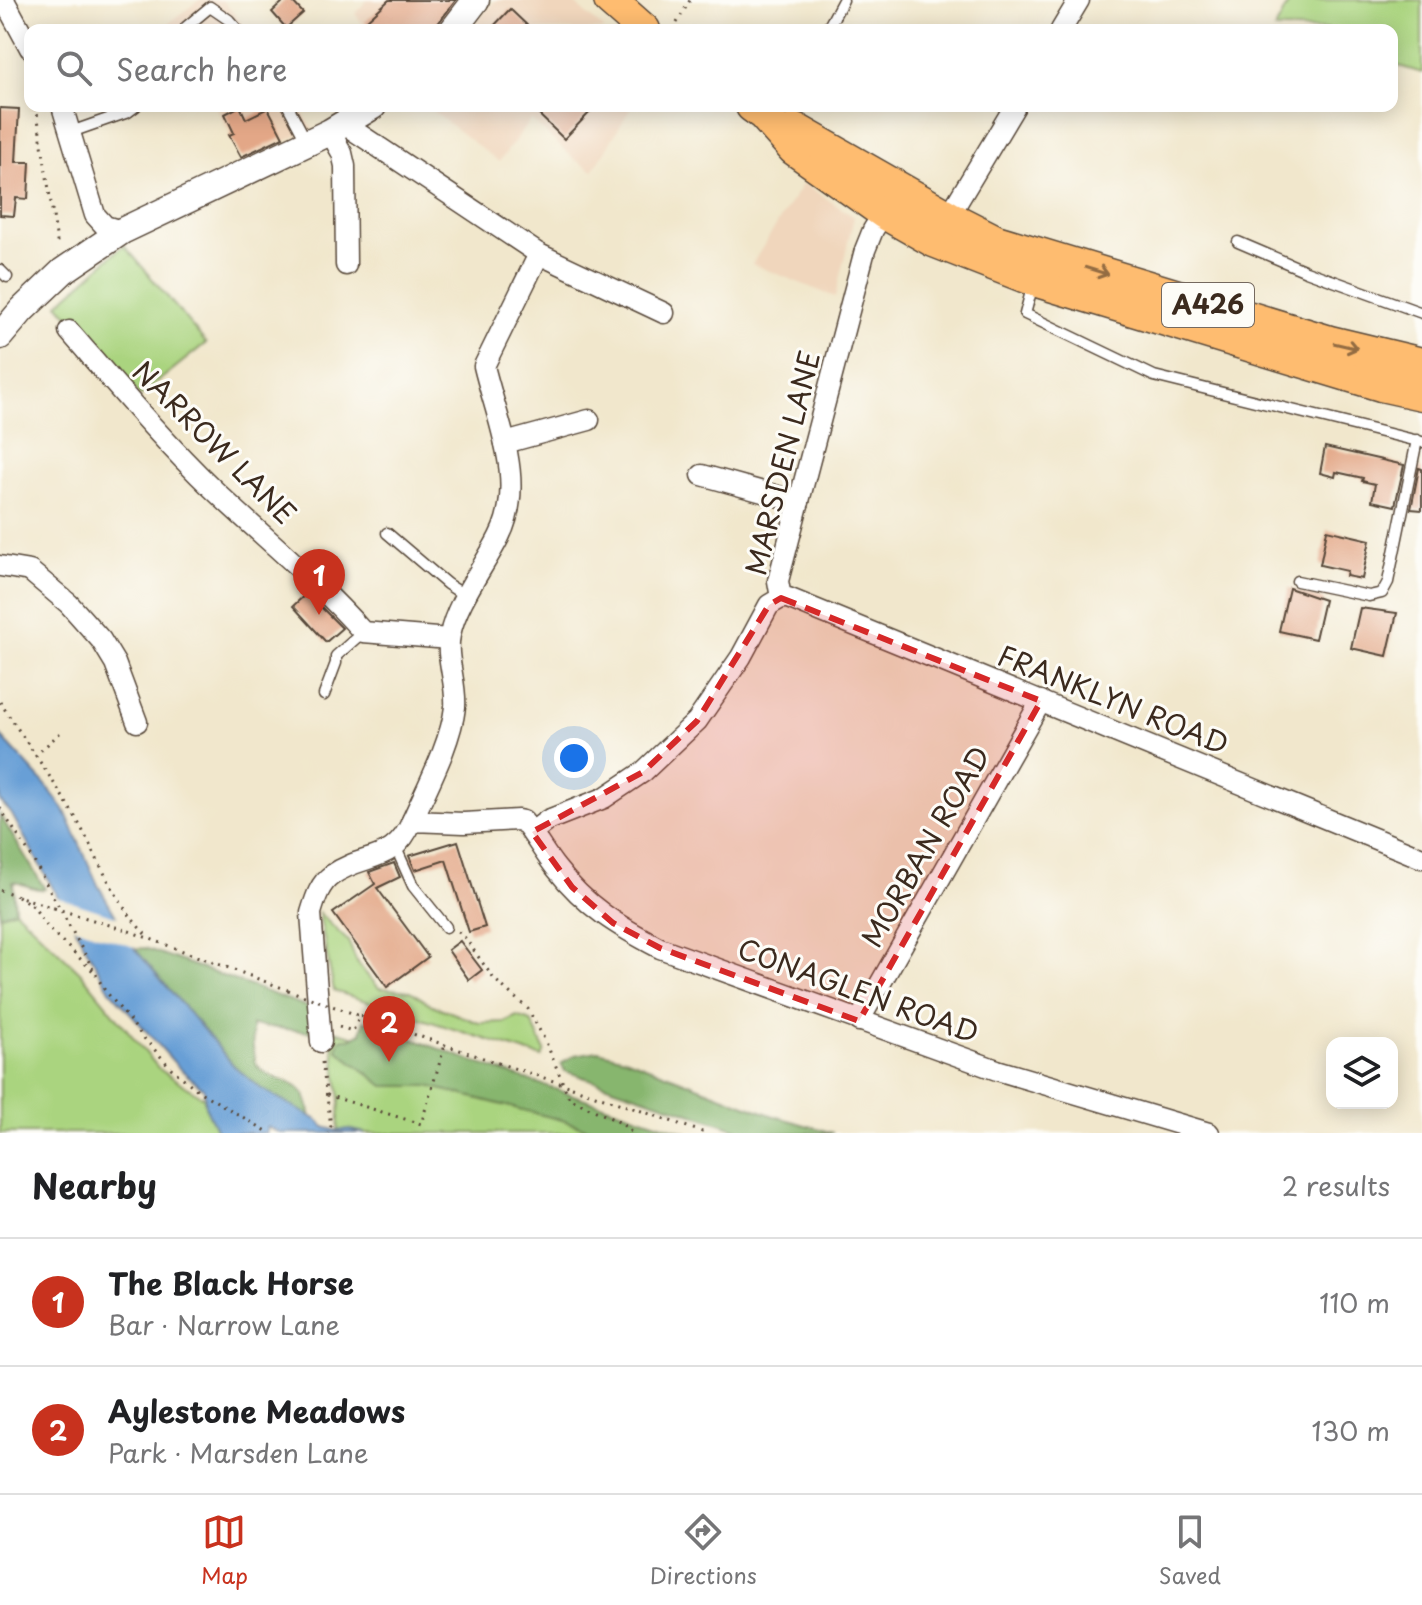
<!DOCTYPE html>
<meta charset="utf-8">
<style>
:root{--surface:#fff;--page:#f6f6f6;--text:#202124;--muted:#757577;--line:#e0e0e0;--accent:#c8321e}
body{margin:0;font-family:"Playpen Sans",sans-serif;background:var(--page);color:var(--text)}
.controls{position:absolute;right:24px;bottom:24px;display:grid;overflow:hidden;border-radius:16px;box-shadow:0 4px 20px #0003}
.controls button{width:72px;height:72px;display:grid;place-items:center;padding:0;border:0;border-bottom:2px solid var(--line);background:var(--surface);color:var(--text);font:40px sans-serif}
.you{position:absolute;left:574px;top:758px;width:28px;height:28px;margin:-20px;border:6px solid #fff;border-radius:50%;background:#1a73e8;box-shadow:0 0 0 12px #1a73e833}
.badge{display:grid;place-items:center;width:52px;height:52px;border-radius:50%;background:var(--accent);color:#fff;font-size:26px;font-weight:700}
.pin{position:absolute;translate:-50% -66px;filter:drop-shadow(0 2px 4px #0008)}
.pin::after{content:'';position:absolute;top:42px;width:28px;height:24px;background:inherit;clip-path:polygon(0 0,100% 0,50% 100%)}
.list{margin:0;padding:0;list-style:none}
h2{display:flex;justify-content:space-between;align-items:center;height:104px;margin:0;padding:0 32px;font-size:34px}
h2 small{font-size:26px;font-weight:400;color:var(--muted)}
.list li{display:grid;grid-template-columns:52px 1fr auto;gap:24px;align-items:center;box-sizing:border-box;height:128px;padding:0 32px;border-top:2px solid var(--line)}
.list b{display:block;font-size:30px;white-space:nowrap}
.list p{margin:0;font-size:26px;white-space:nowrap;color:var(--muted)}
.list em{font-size:26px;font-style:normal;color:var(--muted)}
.icon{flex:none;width:44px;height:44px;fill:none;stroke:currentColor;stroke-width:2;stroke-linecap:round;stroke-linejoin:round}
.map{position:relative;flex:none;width:1422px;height:1133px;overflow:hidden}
.search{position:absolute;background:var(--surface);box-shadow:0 4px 20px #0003;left:24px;right:24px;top:24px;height:88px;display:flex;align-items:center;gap:20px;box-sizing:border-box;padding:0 28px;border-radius:16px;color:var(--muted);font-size:30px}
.sheet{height:360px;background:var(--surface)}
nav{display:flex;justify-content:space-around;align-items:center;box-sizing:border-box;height:112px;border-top:2px solid var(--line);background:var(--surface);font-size:22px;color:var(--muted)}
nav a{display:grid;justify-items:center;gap:4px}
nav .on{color:var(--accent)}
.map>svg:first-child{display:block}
.built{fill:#f0d6bc}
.green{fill:#aad47f;stroke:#727f4e;stroke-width:2}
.forest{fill:#87b66e;stroke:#617046;stroke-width:2}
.water{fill:#679fd6;stroke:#51647a;stroke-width:2}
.pier{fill:#f1e7cc}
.building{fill:#e3a787}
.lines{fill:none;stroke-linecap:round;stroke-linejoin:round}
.service-casing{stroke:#564638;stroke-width:13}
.minor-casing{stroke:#564638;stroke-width:23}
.tertiary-casing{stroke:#564638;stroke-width:29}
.primary-casing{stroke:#564638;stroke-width:35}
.path{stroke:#564638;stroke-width:3;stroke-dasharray:2 6;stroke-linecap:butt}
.service{stroke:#fff;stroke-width:10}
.minor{stroke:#fff;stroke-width:20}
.tertiary{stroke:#fff;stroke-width:26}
.primary{stroke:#febc70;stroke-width:32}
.path-bridge{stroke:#564638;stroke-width:3;stroke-dasharray:2 6;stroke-linecap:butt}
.oneway{stroke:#936c43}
.marked{fill:#d62828;fill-opacity:0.2;stroke:#d62828;stroke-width:6;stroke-dasharray:16 10;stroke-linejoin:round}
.labels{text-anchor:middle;stroke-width:6;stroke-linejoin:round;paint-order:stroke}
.shield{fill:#fdfcf7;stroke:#75695f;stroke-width:2}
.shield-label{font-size:26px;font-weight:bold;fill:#3b2a1e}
.street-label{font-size:28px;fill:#3b2a1e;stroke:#fdfcf7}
</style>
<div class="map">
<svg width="1422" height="1133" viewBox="0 0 1422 1133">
<rect width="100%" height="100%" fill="#fdfcf7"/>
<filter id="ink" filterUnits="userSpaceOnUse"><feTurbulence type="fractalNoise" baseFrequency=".0125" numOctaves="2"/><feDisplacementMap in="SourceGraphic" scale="16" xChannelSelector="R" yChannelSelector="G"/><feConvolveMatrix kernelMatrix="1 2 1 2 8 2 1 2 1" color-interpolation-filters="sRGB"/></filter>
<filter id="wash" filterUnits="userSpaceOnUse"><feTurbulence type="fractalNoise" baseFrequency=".006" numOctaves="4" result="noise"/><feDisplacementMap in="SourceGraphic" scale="32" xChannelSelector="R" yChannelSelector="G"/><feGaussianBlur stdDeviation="1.8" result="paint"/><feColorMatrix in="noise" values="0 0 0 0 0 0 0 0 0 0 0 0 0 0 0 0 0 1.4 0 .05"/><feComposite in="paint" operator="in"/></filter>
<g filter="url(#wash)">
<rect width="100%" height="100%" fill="#f1e7cc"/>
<!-- built -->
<g class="built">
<polygon points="199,0 222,0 248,30 165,30 163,28"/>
<polygon points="367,0 462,0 435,30 368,30 355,14"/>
<polygon points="496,0 570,0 605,30 469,30"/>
<polygon points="216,106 298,106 313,129 243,160"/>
<polygon points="426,106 632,106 593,171 574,159 531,119 499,162"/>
<polygon points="803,183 854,217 835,297 752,264"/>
</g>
<!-- green -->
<g class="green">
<polygon points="1290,0 1422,0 1422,73 1392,64 1392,30 1275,29"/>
<polygon points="124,245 206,343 140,396 58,304"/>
<polygon points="15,910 80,972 159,1069 204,1098 205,1106 218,1133 0,1133 0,915"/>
<polygon points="319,913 348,941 358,965 379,988 410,991 432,1005 479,1023 504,1022 517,1016 531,1021 545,1051 542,1057 334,991"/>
<polygon points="331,1030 556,1093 670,1133 338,1133 340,1100"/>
</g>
<!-- forest -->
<g class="forest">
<path d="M 0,815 L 45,889 C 35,891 24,883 13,882 L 15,910 L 0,915 Z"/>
<path d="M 145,948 L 311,1008 L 310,1032 L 252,1025 C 252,1037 252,1051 256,1063 C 264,1082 295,1075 306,1098 C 309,1103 309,1111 311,1117 L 260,1088 L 234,1066 L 135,949 Z"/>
<polygon points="364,1021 480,1064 687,1133 600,1133 562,1120 428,1086 384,1086 337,1050 340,1039 350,1039 361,1033"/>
<polygon points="598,1051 625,1058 771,1115 833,1133 749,1133 565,1071 561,1064 575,1055"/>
</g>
<!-- water -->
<polygon class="water" points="0,735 45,784 64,809 98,885 135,949 234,1066 260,1088 319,1121 324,1127 338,1131 348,1129 365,1133 280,1133 267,1127 266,1133 218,1133 205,1106 204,1089 179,1068 109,989 11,813 0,801"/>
<!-- pier -->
<polygon class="pier" points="53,896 121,918 140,949 68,925"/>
<g id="blocks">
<!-- building -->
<g class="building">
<polygon points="285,0 291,0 303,13 286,28 272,12"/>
<polygon points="389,0 456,0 433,30 373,30 365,22"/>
<polygon points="510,9 532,30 490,30"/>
<polygon points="240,106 246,119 268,108 283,137 241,157 229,135 234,133 225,114"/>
<polygon points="530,106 596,106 564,139"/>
<polygon points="0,108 19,109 16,162 30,162 28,199 16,198 14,216 0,215"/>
<polygon points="1325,447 1404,465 1395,506 1372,501 1375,484 1362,481 1363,478 1336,472 1335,477 1320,473"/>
<polygon points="1419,468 1422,469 1422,510 1411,509"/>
<polygon points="1327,530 1370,540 1362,579 1346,576 1347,571 1320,565"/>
<polygon points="1289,588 1324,600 1315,639 1279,631"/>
<polygon points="307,593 342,628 326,642 293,606"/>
<polygon points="1360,608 1397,613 1387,656 1351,648"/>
<polygon points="458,841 485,927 469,932 446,860 415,870 409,856"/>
<polygon points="394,863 400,877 377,888 428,957 387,987 333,913 375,884 369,872"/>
<polygon points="460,941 482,970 469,980 448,950"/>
</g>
</g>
</g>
<g filter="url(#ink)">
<use href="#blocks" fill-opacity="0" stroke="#564638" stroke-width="2"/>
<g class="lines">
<!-- service casing -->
<g class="service-casing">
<g id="service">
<polyline points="186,27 210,7 229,20 238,30"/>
<polyline points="54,30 59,30"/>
<polyline points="827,30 843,0"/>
<polyline points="288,106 306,140"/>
<polyline points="71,132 128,112 136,106"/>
<polyline points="1238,242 1306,271 1422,313"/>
<polyline points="0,270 7,277"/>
<polyline points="1033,284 1025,314 1154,376 1422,442"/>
<polyline points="387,533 447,584 467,597"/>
<polyline points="1297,581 1369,596 1382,593 1388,582 1417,440"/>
<polyline points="324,695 336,663 336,656 363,632"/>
<polyline points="396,848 413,886 446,927"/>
</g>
</g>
<!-- minor casing -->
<g class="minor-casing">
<g id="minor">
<polyline points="4,0 30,48"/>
<polyline points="1061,30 1079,0"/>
<polyline points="62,106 95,215 105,226 122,231"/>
<polyline points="344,124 539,254 664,313"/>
<polyline points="330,132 342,153 345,166 346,265"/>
<polyline points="943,226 1015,106"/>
<path d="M 69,331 C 116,385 162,440 213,489 C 263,537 317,580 363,632 L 449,639"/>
<polyline points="505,443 589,420"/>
<polyline points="702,475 799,502"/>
<polyline points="0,566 30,571 69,604 101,640 115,663 137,722"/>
<polyline points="781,598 788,598 1422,858"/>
<path d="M 412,821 C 427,787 451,743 455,707 C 457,683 445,657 450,635 C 456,603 484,567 499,537 C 527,483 497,421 484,366 L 539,254"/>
<polyline points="532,832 548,820 604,798 643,772 697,721 741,657 769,605 781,598 778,581 865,250 873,230 889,204"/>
<polyline points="859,1021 1041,701"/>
<path d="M 321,1042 L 311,913 C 315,900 319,884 332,875 C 364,852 394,865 412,821 L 464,823 L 518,820 L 523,821 C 535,836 544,853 556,868 C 586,907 618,926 660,948 L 997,1070 L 1209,1133"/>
</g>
</g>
<!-- tertiary casing -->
<g class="tertiary-casing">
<g id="tertiary">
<polyline points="453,30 476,0"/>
<polyline points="0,336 22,310 63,271 122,231 330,132 373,106"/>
</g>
</g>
<!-- primary casing -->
<g class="primary-casing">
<g id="primary">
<polyline points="610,0 644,30"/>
<polyline points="752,106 763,114 794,149 883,212 934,241 1034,280 1381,385 1422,394"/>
<polyline points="795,129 949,217 996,241 1330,342 1422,364"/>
</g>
</g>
<!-- path -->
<g class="path">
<polyline points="673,30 690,0"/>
<polyline points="36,106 58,248"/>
<path d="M 0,702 C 26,742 54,781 78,822 C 100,862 116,905 149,938"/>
<polyline points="35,756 63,730"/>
<polyline points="0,808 31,856 104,989 143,1037 172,1069 200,1092 270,1133"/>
<polyline points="0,890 54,908"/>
<polyline points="18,896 33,906 48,928 93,971"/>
<polyline points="129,931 288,990"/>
<polyline points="458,932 463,935 494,979 528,1009 546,1042 569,1098 621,1123 632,1133"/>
<polyline points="339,1027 353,1031 360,1016 498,1063"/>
<polyline points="322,1062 331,1126 328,1133"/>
<polyline points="572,1087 705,1133"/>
<polyline points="327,1095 421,1124 445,1045"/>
</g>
<!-- service -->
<use href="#service" class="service"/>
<!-- minor -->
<use href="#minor" class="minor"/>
<!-- tertiary -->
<use href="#tertiary" class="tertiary"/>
<!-- primary -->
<use href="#primary" class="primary"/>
<!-- path-bridge -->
<g class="path-bridge">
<polyline points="54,908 129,931"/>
<polyline points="288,990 360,1016"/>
<polyline points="498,1063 572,1087"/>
</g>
</g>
<!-- one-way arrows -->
<defs><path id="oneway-shaft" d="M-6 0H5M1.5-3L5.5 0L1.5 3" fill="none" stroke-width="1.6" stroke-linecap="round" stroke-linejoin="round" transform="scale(2)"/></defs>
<g class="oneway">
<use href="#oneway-shaft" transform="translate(1097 271) rotate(17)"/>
<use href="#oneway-shaft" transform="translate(1346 346) rotate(13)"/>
</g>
</g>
<!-- marked area -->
<path class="marked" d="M 781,598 L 1041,701 L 859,1021 L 660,948 L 613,923 L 572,887 L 532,832 L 643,772 L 697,721 L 769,605 Z"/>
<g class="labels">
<!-- shield labels -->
<rect class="shield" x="1162" y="283" width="92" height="44" rx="6"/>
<g class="shield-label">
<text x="1208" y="314">A426</text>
</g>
<!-- street labels -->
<g class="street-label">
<text transform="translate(214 443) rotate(45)" y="10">NARROW LANE</text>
<text transform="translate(783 463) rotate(-76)" y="10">MARSDEN LANE</text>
<text transform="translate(1113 700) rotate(22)" y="10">FRANKLYN ROAD</text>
<text transform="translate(926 847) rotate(-60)" y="10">MORBAN ROAD</text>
<text transform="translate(858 991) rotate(20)" y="10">CONAGLEN ROAD</text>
</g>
</g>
</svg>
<div class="controls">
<button><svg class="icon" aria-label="layers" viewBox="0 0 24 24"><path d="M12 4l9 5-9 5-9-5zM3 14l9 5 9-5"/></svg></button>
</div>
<div class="you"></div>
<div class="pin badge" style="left:319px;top:615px">1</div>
<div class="pin badge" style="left:389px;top:1062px">2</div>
<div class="search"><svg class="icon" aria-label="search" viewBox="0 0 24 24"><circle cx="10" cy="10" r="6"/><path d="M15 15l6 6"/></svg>Search here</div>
</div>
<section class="sheet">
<h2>Nearby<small>2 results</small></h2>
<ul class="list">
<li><span class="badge">1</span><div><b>The Black Horse</b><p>Bar · Narrow Lane</p></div><em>110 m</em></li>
<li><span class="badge">2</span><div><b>Aylestone Meadows</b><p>Park · Marsden Lane</p></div><em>130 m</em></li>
</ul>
</section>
<nav>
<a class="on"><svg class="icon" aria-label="map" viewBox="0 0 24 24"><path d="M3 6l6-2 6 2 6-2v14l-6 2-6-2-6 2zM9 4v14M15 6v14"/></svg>Map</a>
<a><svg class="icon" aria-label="directions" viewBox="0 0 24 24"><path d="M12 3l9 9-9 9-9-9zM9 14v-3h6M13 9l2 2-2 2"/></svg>Directions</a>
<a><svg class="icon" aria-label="saved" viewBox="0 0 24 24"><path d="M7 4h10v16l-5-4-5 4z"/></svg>Saved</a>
</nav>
